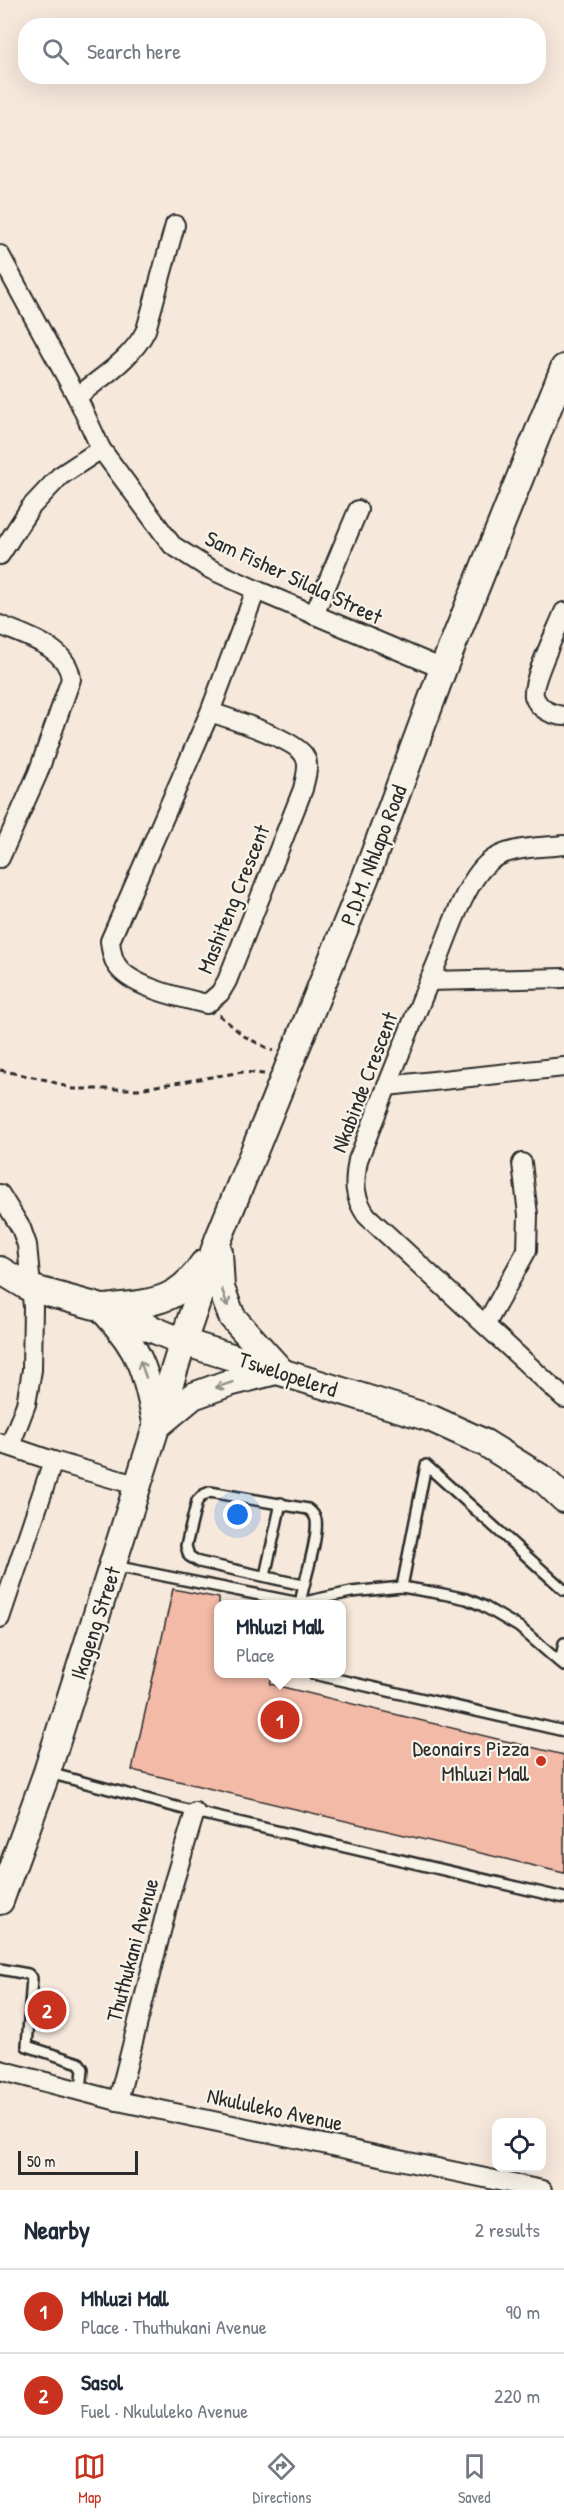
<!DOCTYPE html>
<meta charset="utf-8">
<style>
:root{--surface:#fff;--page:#f2f2f3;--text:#1f2937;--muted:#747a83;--line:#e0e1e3;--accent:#c8321e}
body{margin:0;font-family:"Patrick Hand",sans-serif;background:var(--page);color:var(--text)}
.controls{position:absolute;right:18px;bottom:18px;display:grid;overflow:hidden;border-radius:12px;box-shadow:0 6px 24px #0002}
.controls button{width:54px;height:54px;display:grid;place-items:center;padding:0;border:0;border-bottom:2px solid var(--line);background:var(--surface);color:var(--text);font:30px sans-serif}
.scale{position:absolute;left:18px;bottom:15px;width:120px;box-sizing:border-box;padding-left:6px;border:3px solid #2b2b2b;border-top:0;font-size:16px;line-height:21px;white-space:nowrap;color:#2b2b2b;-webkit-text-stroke:4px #f7f3e8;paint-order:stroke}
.you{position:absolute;left:238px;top:1515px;width:21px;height:21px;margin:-15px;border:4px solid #fff;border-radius:50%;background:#1a73e8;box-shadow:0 0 0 9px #1a73e833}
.badge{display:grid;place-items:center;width:39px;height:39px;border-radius:50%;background:var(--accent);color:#fff;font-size:20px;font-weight:700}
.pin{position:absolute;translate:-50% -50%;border:3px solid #fff;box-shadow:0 2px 6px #0006}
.popup{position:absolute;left:214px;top:1600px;width:132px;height:78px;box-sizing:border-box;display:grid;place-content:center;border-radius:12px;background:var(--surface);filter:drop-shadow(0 2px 4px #0005);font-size:20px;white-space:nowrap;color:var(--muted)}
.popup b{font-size:22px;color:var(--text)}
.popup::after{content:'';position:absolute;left:50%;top:100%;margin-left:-12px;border:12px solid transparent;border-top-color:var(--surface)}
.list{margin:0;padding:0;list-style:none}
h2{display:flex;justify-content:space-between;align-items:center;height:78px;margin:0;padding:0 24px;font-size:26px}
h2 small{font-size:20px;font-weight:400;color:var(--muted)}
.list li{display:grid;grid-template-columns:39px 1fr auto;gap:18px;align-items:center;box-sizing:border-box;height:84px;padding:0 24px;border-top:2px solid var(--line)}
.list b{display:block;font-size:22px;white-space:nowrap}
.list p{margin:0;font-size:20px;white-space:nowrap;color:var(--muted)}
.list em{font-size:20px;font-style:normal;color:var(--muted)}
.icon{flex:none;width:33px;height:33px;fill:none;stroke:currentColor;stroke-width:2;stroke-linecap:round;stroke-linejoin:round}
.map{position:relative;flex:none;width:564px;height:2190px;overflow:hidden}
.search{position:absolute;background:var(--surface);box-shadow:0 6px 24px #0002;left:18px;right:18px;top:18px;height:66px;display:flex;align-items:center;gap:15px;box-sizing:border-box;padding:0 21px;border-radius:24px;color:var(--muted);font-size:22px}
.sheet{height:246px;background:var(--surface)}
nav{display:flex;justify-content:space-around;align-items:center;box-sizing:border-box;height:84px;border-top:2px solid var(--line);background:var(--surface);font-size:16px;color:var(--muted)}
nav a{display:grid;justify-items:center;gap:3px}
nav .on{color:var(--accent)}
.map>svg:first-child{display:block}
.building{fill:#f2baa7;stroke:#2b2b2b;stroke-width:1.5}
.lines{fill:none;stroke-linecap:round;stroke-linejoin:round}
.lane-casing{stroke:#2b2b2b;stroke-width:14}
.street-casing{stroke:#2b2b2b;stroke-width:22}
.secondary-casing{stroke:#2b2b2b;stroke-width:30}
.path{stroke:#2b2b2b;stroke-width:3;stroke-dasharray:6 4.5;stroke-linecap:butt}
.lane{stroke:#f7f3e8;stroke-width:9}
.street{stroke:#f7f3e8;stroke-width:18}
.secondary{stroke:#f7f3e8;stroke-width:26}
.oneway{stroke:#918f8a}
.poi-dot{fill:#c8321e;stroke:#f7f3e8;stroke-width:2}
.labels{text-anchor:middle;stroke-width:4.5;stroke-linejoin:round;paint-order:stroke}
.street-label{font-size:22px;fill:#2b2b2b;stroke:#f7f3e8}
.poi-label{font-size:22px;fill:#2b2b2b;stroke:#f7f3e8;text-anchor:end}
</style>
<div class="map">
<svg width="564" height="2190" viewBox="0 0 564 2190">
<rect width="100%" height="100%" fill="#f6e8db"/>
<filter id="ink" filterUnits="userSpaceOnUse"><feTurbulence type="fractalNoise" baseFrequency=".0167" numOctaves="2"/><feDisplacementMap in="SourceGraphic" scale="12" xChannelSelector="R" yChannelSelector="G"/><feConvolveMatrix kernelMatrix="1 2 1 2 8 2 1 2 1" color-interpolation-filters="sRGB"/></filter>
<g filter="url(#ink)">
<!-- building -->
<polygon class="building" points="173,1589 219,1598 219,1674 273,1674 270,1684 564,1755 564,1873 132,1770"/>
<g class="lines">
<!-- lane casing -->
<g class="lane-casing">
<g id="lane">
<polyline points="114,1566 300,1603 351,1592 402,1587 443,1594 467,1599 483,1606 519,1627 564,1666"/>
<polyline points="265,1576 281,1503"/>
<polyline points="402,1587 426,1465 564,1590"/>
<path d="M 300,1604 C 303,1584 319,1538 316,1520 C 315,1515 312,1512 308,1509 L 210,1492 L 203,1495 L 197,1501 L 186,1546 L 189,1556 L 199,1562 L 303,1585"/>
<polyline points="560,1662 564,1643"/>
<polyline points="314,1674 564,1731"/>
<polyline points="49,1773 195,1812 564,1898"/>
<polyline points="0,1969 28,1974 32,1978 27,2046 79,2063 83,2069 81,2091"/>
</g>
</g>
<!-- street casing -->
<g class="street-casing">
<g id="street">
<polyline points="0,255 77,397 101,449 172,545 208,568 256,590 443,669"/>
<path d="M 77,397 C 101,377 132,359 146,330 L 175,225"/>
<polyline points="0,555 30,508 60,476 101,449"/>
<path d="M 564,612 C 558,628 531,682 534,696 C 538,709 552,715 564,716"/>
<polyline points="314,615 358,510"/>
<path d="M 0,625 C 25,636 68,647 71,679 L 38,773 L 0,858"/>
<path d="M 210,712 C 228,718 298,740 305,757 C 310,766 305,779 303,789 L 227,981 L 220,993 L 207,1004 C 182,998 129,987 116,964 C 112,957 111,950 110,941 L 210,712 L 256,590"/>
<path d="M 564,845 C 540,848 508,846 489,862 C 468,878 450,929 440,955 C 412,1022 385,1091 358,1160 C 354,1182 353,1197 367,1216 L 564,1398"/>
<polyline points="429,981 564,978"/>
<polyline points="387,1086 564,1067"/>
<polyline points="0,1194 21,1228 27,1245 33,1307 32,1370 26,1404 10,1446"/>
<polyline points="486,1324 527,1250 528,1215 522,1163"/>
<polyline points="0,1443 53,1461 0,1618"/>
<polyline points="53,1461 139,1486"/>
<polyline points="0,2070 118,2101 542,2190"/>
<polyline points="118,2101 172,1888 195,1812"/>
</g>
</g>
<!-- secondary casing -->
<g class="secondary-casing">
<g id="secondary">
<polyline points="0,1270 30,1288 102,1308 183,1342 430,1418 485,1443 543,1479 564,1499"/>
<path d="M 105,1308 C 150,1302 176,1305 203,1264"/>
<path d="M 106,1313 C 141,1351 146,1372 156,1422"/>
<polyline points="158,1425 193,1396 229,1383 280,1370 232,1317 221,1288 219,1252"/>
<polyline points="0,1901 47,1772 183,1342 218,1240 366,876 443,669 564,368"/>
</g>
</g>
<!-- path -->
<g class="path">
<polyline points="219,1015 244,1036 273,1051"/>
<polyline points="0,1070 47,1080 73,1089 138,1089 242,1072 264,1074"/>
</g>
<!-- lane -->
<use href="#lane" class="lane"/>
<!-- street -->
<use href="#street" class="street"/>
<!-- secondary -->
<use href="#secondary" class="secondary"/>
</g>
<!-- one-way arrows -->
<defs><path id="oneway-shaft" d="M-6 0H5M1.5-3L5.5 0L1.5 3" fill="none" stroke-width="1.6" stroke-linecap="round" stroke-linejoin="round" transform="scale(1.5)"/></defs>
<g class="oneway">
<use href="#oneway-shaft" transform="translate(225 1298) rotate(71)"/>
<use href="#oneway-shaft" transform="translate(143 1369) rotate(-109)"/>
<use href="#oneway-shaft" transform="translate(224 1385) rotate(161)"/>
</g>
</g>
<!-- markers -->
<circle class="poi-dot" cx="541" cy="1761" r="6"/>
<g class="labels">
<!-- street labels -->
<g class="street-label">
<text transform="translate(294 577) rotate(25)" y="8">Sam Fisher Silala Street</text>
<text transform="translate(373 855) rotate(-69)" y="8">P.D.M. Nhlapo Road</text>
<text transform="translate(233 899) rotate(-68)" y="8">Mashiteng Crescent</text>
<text transform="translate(364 1082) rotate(-69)" y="8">Nkabinde Crescent</text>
<text transform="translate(288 1374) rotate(18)" y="8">Tswelopelerd</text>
<text transform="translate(95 1623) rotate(-72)" y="8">Ikageng Street</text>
<text transform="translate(132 1950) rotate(-75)" y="8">Thuthukani Avenue</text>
<text transform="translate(275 2109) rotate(12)" y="8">Nkululeko Avenue</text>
</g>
<!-- poi labels -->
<g class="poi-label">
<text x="529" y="1756">Deonairs Pizza<tspan x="529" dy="25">Mhluzi Mall</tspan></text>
</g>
</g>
</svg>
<div class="controls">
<button><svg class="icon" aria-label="locate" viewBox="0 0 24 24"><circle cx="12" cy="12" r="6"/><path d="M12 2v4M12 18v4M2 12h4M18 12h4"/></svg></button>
</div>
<div class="scale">50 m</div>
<div class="you"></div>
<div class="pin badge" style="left:280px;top:1720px">1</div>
<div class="popup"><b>Mhluzi Mall</b>Place</div>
<div class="pin badge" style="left:47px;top:2010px">2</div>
<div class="search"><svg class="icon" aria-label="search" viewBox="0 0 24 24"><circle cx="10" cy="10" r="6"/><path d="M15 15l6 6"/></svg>Search here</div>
</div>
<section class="sheet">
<h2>Nearby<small>2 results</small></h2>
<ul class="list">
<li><span class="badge">1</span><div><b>Mhluzi Mall</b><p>Place · Thuthukani Avenue</p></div><em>90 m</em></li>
<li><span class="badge">2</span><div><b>Sasol</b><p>Fuel · Nkululeko Avenue</p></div><em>220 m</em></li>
</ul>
</section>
<nav>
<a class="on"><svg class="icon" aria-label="map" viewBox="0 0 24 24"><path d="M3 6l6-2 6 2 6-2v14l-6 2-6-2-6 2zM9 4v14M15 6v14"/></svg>Map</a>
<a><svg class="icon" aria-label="directions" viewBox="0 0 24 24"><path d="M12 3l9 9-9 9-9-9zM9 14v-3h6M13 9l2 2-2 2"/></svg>Directions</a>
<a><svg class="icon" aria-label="saved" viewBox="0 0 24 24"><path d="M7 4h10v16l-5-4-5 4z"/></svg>Saved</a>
</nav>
